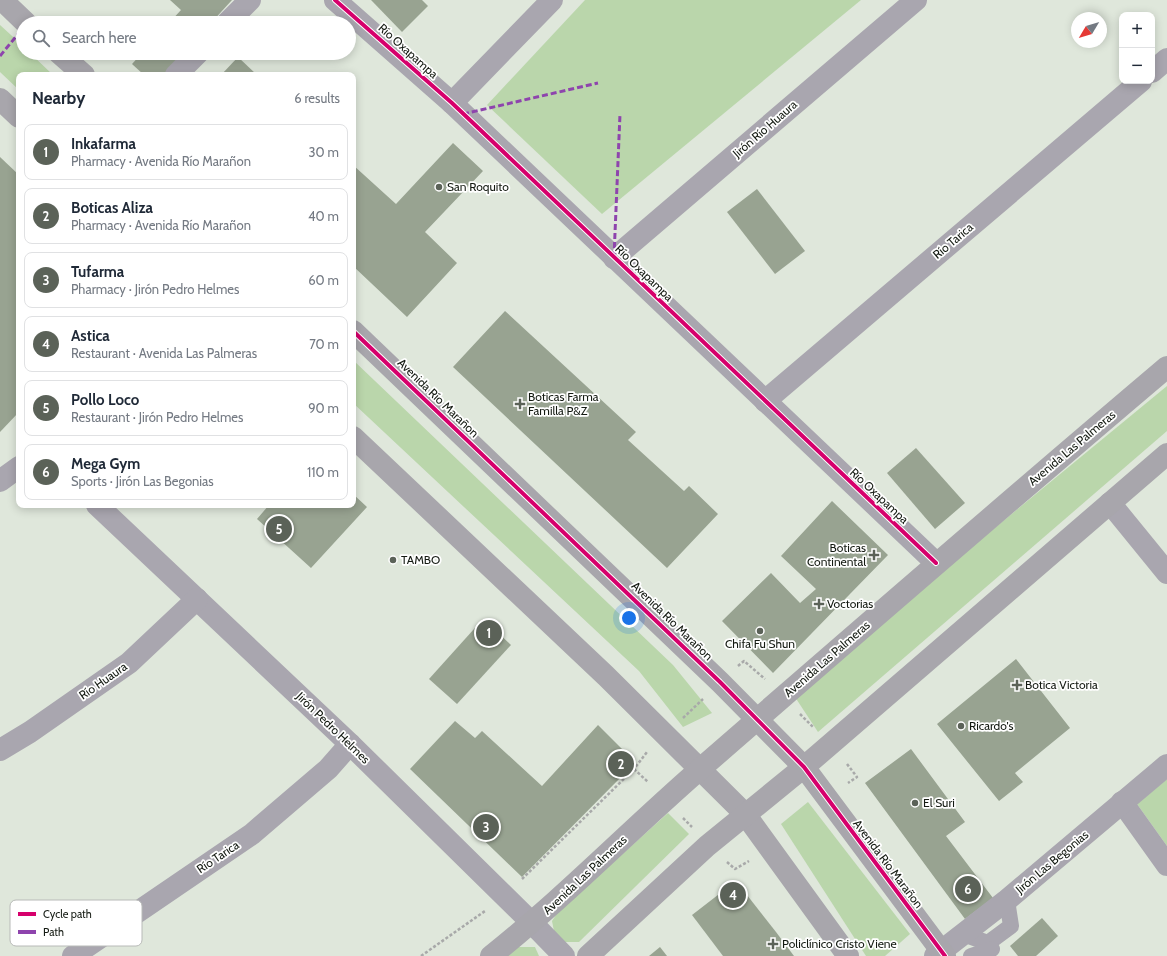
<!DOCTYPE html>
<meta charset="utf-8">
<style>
:root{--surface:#fff;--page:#f6f6f7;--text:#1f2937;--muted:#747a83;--line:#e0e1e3;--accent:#5b6258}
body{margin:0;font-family:Cabin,sans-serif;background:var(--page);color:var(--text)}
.controls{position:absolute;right:12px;top:12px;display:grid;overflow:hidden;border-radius:8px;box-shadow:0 2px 10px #0003}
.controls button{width:36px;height:36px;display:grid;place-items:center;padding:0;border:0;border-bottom:1px solid var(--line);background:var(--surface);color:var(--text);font:20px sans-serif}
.compass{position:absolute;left:1071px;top:12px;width:36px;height:36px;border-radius:50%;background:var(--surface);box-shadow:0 2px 10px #0003;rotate:232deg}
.you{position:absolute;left:629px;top:618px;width:14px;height:14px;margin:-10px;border:3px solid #fff;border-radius:50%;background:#1a73e8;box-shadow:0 0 0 6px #1a73e833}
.badge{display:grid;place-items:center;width:26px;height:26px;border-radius:50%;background:var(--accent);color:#fff;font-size:13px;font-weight:700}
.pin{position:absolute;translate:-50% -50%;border:2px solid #fff;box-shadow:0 1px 4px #0006}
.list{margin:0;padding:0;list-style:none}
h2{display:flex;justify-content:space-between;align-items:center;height:52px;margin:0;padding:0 16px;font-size:17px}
h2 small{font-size:13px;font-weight:400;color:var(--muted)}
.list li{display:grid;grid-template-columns:26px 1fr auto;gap:12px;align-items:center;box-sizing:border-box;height:56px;margin:0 8px 8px;padding:0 8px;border:1px solid var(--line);border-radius:8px}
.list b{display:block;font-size:15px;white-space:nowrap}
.list p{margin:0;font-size:13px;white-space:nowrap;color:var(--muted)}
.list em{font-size:13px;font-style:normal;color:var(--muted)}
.icon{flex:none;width:22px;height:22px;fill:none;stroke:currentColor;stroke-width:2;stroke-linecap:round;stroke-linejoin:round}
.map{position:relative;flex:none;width:1167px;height:956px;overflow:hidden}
.search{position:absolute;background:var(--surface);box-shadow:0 2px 10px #0003;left:16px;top:16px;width:340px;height:44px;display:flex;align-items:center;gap:10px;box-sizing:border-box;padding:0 14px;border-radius:22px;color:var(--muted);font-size:15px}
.panel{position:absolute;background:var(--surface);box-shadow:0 2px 10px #0003;left:16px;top:72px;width:340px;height:436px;border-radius:8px}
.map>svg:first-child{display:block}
.green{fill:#bad6ab}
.building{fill:#98a391}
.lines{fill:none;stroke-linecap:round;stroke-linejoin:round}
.path{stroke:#a8a9a9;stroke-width:2.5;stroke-dasharray:3 2;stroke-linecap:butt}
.lane{stroke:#a9a6af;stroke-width:16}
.street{stroke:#a9a6af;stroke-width:22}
.secondary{stroke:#a8a6ac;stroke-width:22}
.quiet{stroke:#8e44ad;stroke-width:3;stroke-dasharray:6 3;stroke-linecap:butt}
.cycleway-casing{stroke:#fff;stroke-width:6}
.cycleway{stroke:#d6006c;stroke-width:4}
.poi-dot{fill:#5b6258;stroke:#fff;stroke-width:1.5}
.labels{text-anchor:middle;stroke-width:3.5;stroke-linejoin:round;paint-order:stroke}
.street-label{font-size:12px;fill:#141a12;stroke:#fff}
.poi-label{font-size:12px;fill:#141a12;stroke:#fff;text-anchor:start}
.key{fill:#fff;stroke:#b8bab8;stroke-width:1}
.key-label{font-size:11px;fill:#141a12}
</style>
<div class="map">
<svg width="1167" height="956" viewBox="0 0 1167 956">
<rect width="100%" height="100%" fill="#dfe7db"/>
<!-- green -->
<g class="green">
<polygon points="585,0 861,0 602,214 487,105"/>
<polygon points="0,25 23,46 23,53 30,53 53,75 19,75 19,90 0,72"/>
<polygon points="353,360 673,665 712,713 683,727 639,671 353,403"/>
<polygon points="1167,386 1167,431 818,732 793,694"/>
<polygon points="1167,779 1167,846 1137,804"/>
<polygon points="808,802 910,934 885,956 866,956 781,824"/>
<polygon points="668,813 689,834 579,942 565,942 554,931 552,921 558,912"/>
<polygon points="516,947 535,947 539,956 504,956"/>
</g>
<!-- building -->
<g class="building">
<polygon points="170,0 232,0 211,23 169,23 181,10"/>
<polygon points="371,0 422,0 428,6 402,32"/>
<polygon points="142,53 183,53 163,75 144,75 132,64"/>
<polygon points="238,57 257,75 221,75"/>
<polygon points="453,143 483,171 425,232 457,263 407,317 353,266 353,165 396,204"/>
<polygon points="0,157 19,175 19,412 0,432"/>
<polygon points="757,189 805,251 775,274 727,212"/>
<polygon points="505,311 636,432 628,440 684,491 689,486 718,514 667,568 453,367"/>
<polygon points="916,448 965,503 935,529 887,473"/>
<polygon points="353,494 367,507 311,568 257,519 269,505 353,505"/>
<polygon points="832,501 888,555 773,673 722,621 771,573 800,603 816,589 781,556"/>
<polygon points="483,619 511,645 457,704 429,679"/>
<polygon points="1016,659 1070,728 1015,773 1023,782 999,801 937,724"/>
<polygon points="455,721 475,738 482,731 542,786 598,725 628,755 628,770 522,877 410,769"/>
<polygon points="911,749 965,822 946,836 993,898 965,919 865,783"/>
<polygon points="736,881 776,932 794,956 723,956 692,915"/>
<polygon points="1042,918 1058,936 1036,956 1018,956 1010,946"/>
<polygon points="660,947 667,956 649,956"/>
</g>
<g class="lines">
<!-- path -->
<g class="path">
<polyline points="738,666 744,661 765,679"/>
<polyline points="800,714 813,727"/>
<polyline points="683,718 703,699"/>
<polyline points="847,764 857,777 848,783"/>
<polyline points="634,769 648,782"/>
<polyline points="683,818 692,827"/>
<polyline points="727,862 735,869 749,861"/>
<polyline points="522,879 634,769 647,752"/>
<polyline points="421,956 485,911"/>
</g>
<!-- lane -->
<g class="lane">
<polyline points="963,934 988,943 1011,926 1007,900"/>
<polyline points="971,956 992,949"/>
</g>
<!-- street -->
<g class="street">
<polyline points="335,0 452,103 936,563"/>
<polyline points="227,23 250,0"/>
<polyline points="1152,72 1167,59"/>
<polyline points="176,75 198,53"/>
<polyline points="452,103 552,0"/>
<polyline points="614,258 916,0"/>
<polyline points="765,401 1141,81"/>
<polyline points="0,481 19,467"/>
<polyline points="1110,503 1167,573"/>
<polyline points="97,505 350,744 532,923 564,956"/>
<polyline points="0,750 30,732 129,663 197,599"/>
<polyline points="1122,802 1167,865"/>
<polyline points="73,956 252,834 328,769 350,744"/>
<polyline points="935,956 1007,900 1167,765"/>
</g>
<!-- secondary -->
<g class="secondary">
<polyline points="2,0 26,23"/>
<polyline points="59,53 84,75"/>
<polyline points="0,99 19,117"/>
<polyline points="353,331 720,682 804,767 945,956"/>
<polyline points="353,437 606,676 745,814 848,956"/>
<path d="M 491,956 C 564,898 629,831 699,770 C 854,635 1010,500 1167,367"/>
<polyline points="588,956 707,846 804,767 1167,454"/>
</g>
<!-- quiet -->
<g class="quiet">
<polyline points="0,56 23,28"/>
<polyline points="463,114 598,83"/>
<polyline points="614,257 620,114"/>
</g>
<!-- cycleway casing -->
<g class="cycleway-casing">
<g id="cycleway">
<polyline points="335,0 452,103 936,563"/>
<polyline points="353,331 720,682 804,767 945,956"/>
</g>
</g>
<!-- cycleway -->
<use href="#cycleway" class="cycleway"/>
</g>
<!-- markers -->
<g class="poi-dot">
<circle cx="439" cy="187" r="4"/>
<path d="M518 398h4v4h4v4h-4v4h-4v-4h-4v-4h4z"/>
<path d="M872 549h4v4h4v4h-4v4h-4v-4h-4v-4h4z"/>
<circle cx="393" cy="560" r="4"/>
<path d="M817 598h4v4h4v4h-4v4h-4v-4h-4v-4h4z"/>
<circle cx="760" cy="631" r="4"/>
<path d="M1015 679h4v4h4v4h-4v4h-4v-4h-4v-4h4z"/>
<circle cx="961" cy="726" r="4"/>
<circle cx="915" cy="803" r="4"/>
<path d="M771 938h4v4h4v4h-4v4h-4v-4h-4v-4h4z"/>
</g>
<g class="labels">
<!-- street labels -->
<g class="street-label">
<text transform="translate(408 51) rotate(42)" y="4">Río Oxapampa</text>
<text transform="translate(765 129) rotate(-41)" y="4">Jirón Río Huaura</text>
<text transform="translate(953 241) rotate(-40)" y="4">Río Tarica</text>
<text transform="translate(644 273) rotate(44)" y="4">Río Oxapampa</text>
<text transform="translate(438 398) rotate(44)" y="4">Avenida Río Marañon</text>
<text transform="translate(1072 448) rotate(-40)" y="4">Avenida Las Palmeras</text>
<text transform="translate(879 496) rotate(43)" y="4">Río Oxapampa</text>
<text transform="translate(672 621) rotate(44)" y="4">Avenida Río Marañon</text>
<text transform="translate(827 659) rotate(-41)" y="4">Avenida Las Palmeras</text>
<text transform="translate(103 681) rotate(-35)" y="4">Río Huaura</text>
<text transform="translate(333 728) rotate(44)" y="4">Jirón Pedro Helmes</text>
<text transform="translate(218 857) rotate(-34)" y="4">Río Tarica</text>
<text transform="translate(1052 862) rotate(-40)" y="4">Jirón Las Begonias</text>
<text transform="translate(888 864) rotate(53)" y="4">Avenida Río Marañon</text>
<text transform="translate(585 875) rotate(-43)" y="4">Avenida Las Palmeras</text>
</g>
<!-- poi labels -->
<g class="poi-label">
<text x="447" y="191">San Roquito</text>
<text x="528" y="401">Boticas Farma<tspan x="528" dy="14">Familla P&amp;Z</tspan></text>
<text x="866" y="552" text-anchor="end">Boticas<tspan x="866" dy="14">Continental</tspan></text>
<text x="401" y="564">TAMBO</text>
<text x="827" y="608">Voctorias</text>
<text x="760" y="648" text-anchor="middle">Chifa Fu Shun</text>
<text x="1025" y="689">Botica Victoria</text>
<text x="969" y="730">Ricardo's</text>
<text x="923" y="807">El Suri</text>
<text x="782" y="948">Policlínico Cristo Viene</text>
</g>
</g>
<!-- legend -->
<rect x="10" y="900" width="132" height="46" rx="6" class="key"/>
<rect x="18" y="912" width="18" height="4" fill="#d6006c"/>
<rect x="18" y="930" width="18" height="4" fill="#8e44ad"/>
<g class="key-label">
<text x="43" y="918">Cycle path</text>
<text x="43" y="936">Path</text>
</g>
</svg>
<div class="controls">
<button>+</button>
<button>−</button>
</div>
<svg class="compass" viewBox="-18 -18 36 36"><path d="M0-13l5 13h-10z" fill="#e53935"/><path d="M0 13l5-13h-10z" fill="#747a83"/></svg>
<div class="you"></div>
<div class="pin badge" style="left:489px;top:633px">1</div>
<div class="pin badge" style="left:621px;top:764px">2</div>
<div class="pin badge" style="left:486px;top:827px">3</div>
<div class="pin badge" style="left:733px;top:895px">4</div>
<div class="pin badge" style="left:279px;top:529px">5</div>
<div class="pin badge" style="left:968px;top:889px">6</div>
<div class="search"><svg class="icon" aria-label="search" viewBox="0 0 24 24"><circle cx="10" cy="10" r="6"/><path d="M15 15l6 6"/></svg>Search here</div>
<section class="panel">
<h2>Nearby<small>6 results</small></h2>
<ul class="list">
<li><span class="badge">1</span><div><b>Inkafarma</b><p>Pharmacy · Avenida Río Marañon</p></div><em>30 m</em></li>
<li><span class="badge">2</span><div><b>Boticas Aliza</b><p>Pharmacy · Avenida Río Marañon</p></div><em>40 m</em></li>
<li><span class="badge">3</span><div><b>Tufarma</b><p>Pharmacy · Jirón Pedro Helmes</p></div><em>60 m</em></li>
<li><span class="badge">4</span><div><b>Astica</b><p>Restaurant · Avenida Las Palmeras</p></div><em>70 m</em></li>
<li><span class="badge">5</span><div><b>Pollo Loco</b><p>Restaurant · Jirón Pedro Helmes</p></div><em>90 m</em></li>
<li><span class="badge">6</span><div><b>Mega Gym</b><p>Sports · Jirón Las Begonias</p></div><em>110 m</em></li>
</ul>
</section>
</div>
